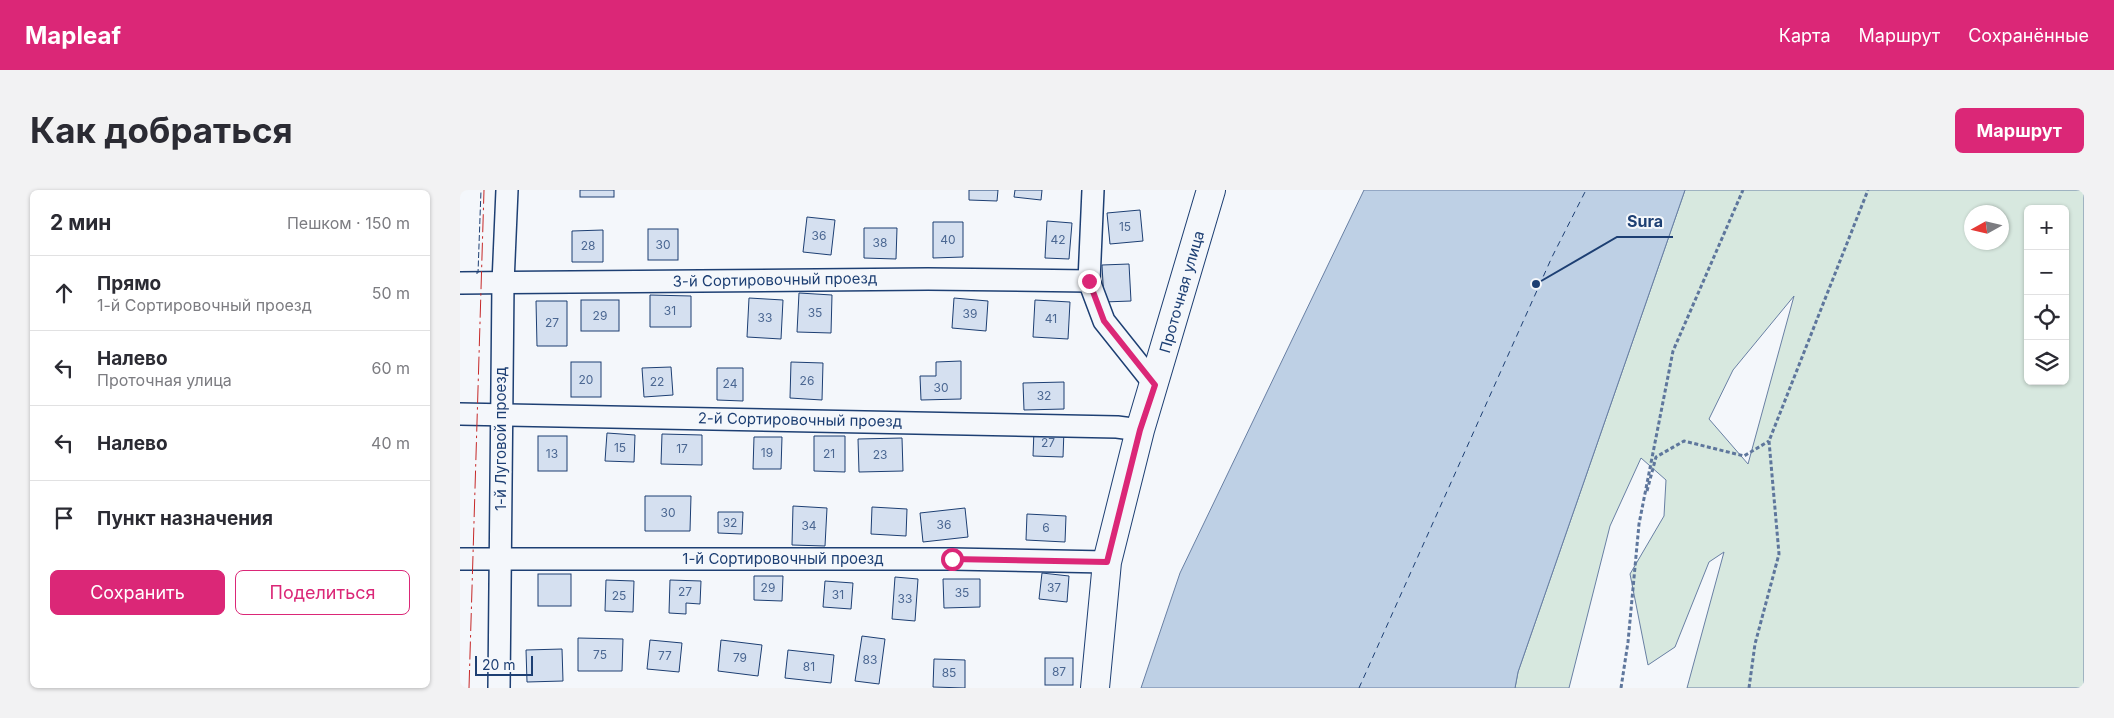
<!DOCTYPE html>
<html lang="ru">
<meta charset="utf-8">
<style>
:root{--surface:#fff;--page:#f2f2f3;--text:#2b2b33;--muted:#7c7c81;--line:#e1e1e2;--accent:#db2777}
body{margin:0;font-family:Inter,sans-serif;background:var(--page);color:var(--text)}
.controls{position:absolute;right:15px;top:15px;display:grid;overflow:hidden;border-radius:8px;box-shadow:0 1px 4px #0004}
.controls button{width:45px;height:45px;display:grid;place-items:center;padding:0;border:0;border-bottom:1px solid var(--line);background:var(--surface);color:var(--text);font:25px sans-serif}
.compass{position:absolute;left:1504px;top:15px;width:45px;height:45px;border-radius:50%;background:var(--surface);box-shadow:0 1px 4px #0004;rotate:262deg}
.scale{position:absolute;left:15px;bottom:12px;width:58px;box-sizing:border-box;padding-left:5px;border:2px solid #1d3f73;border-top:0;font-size:14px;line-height:18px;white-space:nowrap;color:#1d3f73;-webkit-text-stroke:4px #f4f7fb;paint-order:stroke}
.stop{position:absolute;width:15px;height:15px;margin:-11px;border:4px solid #db2777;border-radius:50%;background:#fff}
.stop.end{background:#db2777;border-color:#fff;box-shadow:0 1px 5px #0008}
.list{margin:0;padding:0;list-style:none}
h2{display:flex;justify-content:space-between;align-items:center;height:65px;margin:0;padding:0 20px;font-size:21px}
h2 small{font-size:16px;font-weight:400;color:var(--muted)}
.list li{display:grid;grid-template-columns:32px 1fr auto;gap:15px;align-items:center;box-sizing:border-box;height:75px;padding:0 20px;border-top:1px solid var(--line)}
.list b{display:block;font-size:19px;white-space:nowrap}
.list p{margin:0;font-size:16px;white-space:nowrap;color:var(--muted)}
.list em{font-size:16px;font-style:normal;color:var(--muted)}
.actions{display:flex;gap:10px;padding:15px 20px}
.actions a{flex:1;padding:11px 0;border:1px solid var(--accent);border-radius:8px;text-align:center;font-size:18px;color:var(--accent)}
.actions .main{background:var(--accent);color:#fff}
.icon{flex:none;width:28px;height:28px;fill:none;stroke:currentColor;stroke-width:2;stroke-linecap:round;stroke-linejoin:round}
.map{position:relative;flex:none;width:1624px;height:498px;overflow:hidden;border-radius:8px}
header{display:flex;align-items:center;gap:30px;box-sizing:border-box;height:70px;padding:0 25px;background:var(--accent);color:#fff}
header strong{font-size:24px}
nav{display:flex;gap:28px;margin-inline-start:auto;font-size:18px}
.intro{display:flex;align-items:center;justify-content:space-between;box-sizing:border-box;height:120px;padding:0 30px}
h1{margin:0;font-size:35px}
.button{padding:12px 22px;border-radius:8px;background:var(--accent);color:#fff;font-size:18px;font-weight:700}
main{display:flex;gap:30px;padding:0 30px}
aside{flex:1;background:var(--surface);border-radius:8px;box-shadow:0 1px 4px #0004}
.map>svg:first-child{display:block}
.green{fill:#d7e8df;stroke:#687fa3;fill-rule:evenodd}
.water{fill:#bed0e5;stroke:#687fa3}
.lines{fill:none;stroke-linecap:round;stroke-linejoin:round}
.ferry{stroke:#1d3f73;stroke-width:1;stroke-dasharray:6 5;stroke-linecap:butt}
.building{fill:#d5e0f0;stroke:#1d3f73}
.minor-casing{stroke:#1d3f73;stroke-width:24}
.major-casing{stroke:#1d3f73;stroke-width:30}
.path{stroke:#5e769c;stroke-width:3;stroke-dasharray:4 2.5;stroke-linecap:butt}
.minor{stroke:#f4f7fb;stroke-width:21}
.major{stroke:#f4f7fb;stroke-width:28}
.fence{stroke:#1d3f73;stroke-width:1;stroke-dasharray:6 2.5;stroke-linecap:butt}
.power{stroke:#c62828;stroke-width:1;stroke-dasharray:18 4 2.5 4;stroke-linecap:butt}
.route{stroke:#db2777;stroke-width:6}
.labels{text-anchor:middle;stroke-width:4;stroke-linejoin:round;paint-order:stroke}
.number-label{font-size:12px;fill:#4b6792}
.street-label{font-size:15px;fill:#1d3f73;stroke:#f4f7fb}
.leader{fill:none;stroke:#1d3f73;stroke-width:2}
.callout-dot{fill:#1d3f73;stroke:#f4f7fb;stroke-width:2}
.callout-label{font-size:16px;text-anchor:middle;font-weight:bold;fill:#1d3f73;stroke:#f4f7fb;stroke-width:4;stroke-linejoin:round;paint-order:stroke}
</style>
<header>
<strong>Mapleaf</strong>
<nav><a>Карта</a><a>Маршрут</a><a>Сохранённые</a></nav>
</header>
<div class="intro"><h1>Как добраться</h1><a class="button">Маршрут</a></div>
<main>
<aside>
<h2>2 мин<small>Пешком · 150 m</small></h2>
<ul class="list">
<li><svg class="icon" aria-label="ahead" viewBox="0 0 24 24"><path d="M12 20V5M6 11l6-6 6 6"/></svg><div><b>Прямо</b><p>1-й Сортировочный проезд</p></div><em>50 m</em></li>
<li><svg class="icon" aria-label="left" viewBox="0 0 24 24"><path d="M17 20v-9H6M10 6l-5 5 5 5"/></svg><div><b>Налево</b><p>Проточная улица</p></div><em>60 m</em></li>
<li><svg class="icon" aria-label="left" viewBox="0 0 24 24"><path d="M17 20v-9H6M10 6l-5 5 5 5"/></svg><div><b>Налево</b></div><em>40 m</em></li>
<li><svg class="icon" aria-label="arrive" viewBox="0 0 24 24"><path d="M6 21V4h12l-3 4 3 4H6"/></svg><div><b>Пункт назначения</b></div></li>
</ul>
<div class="actions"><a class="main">Сохранить</a><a>Поделиться</a></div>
</aside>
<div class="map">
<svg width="1624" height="498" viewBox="0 0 1624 498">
<rect width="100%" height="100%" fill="#f4f7fb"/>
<!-- green -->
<path class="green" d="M 1225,0 L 1624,0 L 1624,498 L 1227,498 L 1264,362 L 1249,372 L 1215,457 L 1188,475 L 1170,384 L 1204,326 L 1206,290 L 1181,268 L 1150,336 L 1109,498 L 1055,498 L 1058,482 ZM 1568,19 L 1605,19 L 1605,191 L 1568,191 ZM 1512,22 L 1542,22 L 1542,52 L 1512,52 ZM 1334,106 L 1288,274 L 1249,229 L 1273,180 Z"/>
<!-- water -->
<polygon class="water" points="904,0 1225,0 1058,482 1055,498 681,498 720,383"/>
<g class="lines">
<!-- ferry -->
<polyline class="ferry" points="899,498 1092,67 1126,0"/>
</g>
<!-- building -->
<g class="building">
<rect x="120" y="0" width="34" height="7"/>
<polygon points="509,0 538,0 537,11 509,10"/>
<polygon points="555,0 582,0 581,10 554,7"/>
<polygon points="680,20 683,51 650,54 647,23"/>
<polygon points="347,27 375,30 371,65 343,62"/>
<polygon points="587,31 612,33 609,69 585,68"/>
<polygon points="473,32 503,32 503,67 473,68"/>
<polygon points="404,38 437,38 436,69 404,68"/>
<rect x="188" y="39" width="30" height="31"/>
<polygon points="143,40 143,72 112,72 112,41"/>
<polygon points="669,74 671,111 644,112 642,75"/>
<polygon points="339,103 372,105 371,143 337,142"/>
<polygon points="190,105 231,106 231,137 190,137"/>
<polygon points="289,108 323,110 321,149 287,147"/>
<polygon points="494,108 528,111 526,141 492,138"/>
<rect x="121" y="110" width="38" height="31"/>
<polygon points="575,110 610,112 608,149 573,147"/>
<polygon points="76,111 107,111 107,156 77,156"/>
<polygon points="501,171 501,209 461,210 460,186 476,186 476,172"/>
<rect x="111" y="172" width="30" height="35"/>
<polygon points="331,172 363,173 362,210 330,208"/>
<polygon points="211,177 213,205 184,207 182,178"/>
<polygon points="257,178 283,178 283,211 257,210"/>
<polygon points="604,192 604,219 564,220 563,193"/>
<polygon points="574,240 604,240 603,267 573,266"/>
<polygon points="147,243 175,245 174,272 145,271"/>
<polygon points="202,244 242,245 242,275 201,274"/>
<rect x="78" y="246" width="29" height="35"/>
<polygon points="354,246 385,246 385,282 354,281"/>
<polygon points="294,247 322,247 321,279 293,279"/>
<polygon points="442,248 443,281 399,282 398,249"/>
<polygon points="185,306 231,306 230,341 185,341"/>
<polygon points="333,316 367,318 365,356 332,355"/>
<polygon points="412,317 447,319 446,346 411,344"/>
<polygon points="505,318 508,347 463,352 460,323"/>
<polygon points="258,322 283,322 282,344 258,343"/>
<polygon points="567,324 606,326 605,352 566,350"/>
<polygon points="582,383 609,386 607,412 579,409"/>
<rect x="78" y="384" width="33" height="32"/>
<polygon points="294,386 323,386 322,411 294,410"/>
<polygon points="435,387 458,389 455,431 432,429"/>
<polygon points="483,389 520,389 520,417 484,418"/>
<polygon points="146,390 174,391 173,422 145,421"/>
<polygon points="210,390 241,391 240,414 226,413 226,424 209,423"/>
<polygon points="365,391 393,393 391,419 363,417"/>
<polygon points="402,446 425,449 419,494 395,491"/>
<polygon points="118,448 163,449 162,481 118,481"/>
<polygon points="190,450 222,453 219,482 187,479"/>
<polygon points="261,450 302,455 298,486 258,481"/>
<polygon points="102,459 103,491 67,492 66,460"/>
<polygon points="328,460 374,465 371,493 325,488"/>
<rect x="585" y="468" width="28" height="27"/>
<polygon points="474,469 505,470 505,498 473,497"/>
</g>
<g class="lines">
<!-- minor casing -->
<g class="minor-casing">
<g id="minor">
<polyline points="633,0 629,91 644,131 695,195"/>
<polyline points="0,93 468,89 629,91"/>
<polyline points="0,224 657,237 680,240"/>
<polyline points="0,369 492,369 647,372"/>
<polyline points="39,498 43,93 47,0"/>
</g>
</g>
<!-- major casing -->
<g class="major-casing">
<polyline id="major" points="635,498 647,372 680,240 751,0"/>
</g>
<!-- path -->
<g class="path">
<polyline points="1187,301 1196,267 1224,251 1284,266 1309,251"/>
<polyline points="1161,498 1168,452 1179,334 1213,161 1283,0"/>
<polyline points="1289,498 1295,454 1319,364 1309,251 1408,0"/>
</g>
<!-- minor -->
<use href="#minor" class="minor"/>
<!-- major -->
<use href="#major" class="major"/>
<!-- fence -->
<polyline class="fence" points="16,83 18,83 21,0"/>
<!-- power -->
<polyline class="power" points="9,498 24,0"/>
</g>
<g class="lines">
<!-- route -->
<polyline class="route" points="492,369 647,372 680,240 695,195 644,131 629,91"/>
</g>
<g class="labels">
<!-- number labels -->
<g class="number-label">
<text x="665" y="41">15</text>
<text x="359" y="50">36</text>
<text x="488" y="54">40</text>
<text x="598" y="54">42</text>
<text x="420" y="57">38</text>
<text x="203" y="59">30</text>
<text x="128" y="60">28</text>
<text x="210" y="125">31</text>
<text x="355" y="127">35</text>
<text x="510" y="128">39</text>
<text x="140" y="130">29</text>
<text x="305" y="132">33</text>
<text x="591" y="133">41</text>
<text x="92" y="137">27</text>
<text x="126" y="194">20</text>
<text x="347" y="195">26</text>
<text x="197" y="196">22</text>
<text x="270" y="198">24</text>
<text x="481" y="202">30</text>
<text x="584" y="210">32</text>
<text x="588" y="257">27</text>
<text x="160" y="262">15</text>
<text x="222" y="263">17</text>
<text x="307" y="267">19</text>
<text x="92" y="268">13</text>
<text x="369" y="268">21</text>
<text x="420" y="269">23</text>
<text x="208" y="327">30</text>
<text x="270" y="337">32</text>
<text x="484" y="339">36</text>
<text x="349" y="340">34</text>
<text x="586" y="342">6</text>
<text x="308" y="402">29</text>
<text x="594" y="402">37</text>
<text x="225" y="406">27</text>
<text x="502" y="407">35</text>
<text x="378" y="409">31</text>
<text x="159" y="410">25</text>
<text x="445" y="413">33</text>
<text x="140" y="469">75</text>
<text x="205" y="470">77</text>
<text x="280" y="472">79</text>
<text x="410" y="474">83</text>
<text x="349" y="481">81</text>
<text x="599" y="486">87</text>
<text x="489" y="487">85</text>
</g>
<!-- street labels -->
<g class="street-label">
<text transform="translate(315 90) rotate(-1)" y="5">3-й Сортировочный проезд</text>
<text transform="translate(722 102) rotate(-74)" y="5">Проточная улица</text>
<text transform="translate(340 230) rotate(1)" y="5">2-й Сортировочный проезд</text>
<text transform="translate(41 249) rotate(-90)" y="5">1-й Луговой проезд</text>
<text x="323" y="374">1-й Сортировочный проезд</text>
</g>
</g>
<!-- callouts -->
<path class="leader" d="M1076 94L1157 47H1213"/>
<circle class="callout-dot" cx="1076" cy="94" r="5"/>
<g class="callout-label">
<text x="1185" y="37">Sura</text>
</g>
</svg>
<div class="controls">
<button>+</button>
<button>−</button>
<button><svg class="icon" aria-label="locate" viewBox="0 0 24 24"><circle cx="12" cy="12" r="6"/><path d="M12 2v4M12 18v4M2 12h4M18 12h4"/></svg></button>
<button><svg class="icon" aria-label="layers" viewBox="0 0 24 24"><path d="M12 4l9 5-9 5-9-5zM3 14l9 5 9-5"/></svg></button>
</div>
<svg class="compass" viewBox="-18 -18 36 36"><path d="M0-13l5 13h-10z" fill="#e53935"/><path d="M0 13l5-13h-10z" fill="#7c7c81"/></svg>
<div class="scale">20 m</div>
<div class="stop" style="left:492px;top:369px"></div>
<div class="stop end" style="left:629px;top:91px"></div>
</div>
</main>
